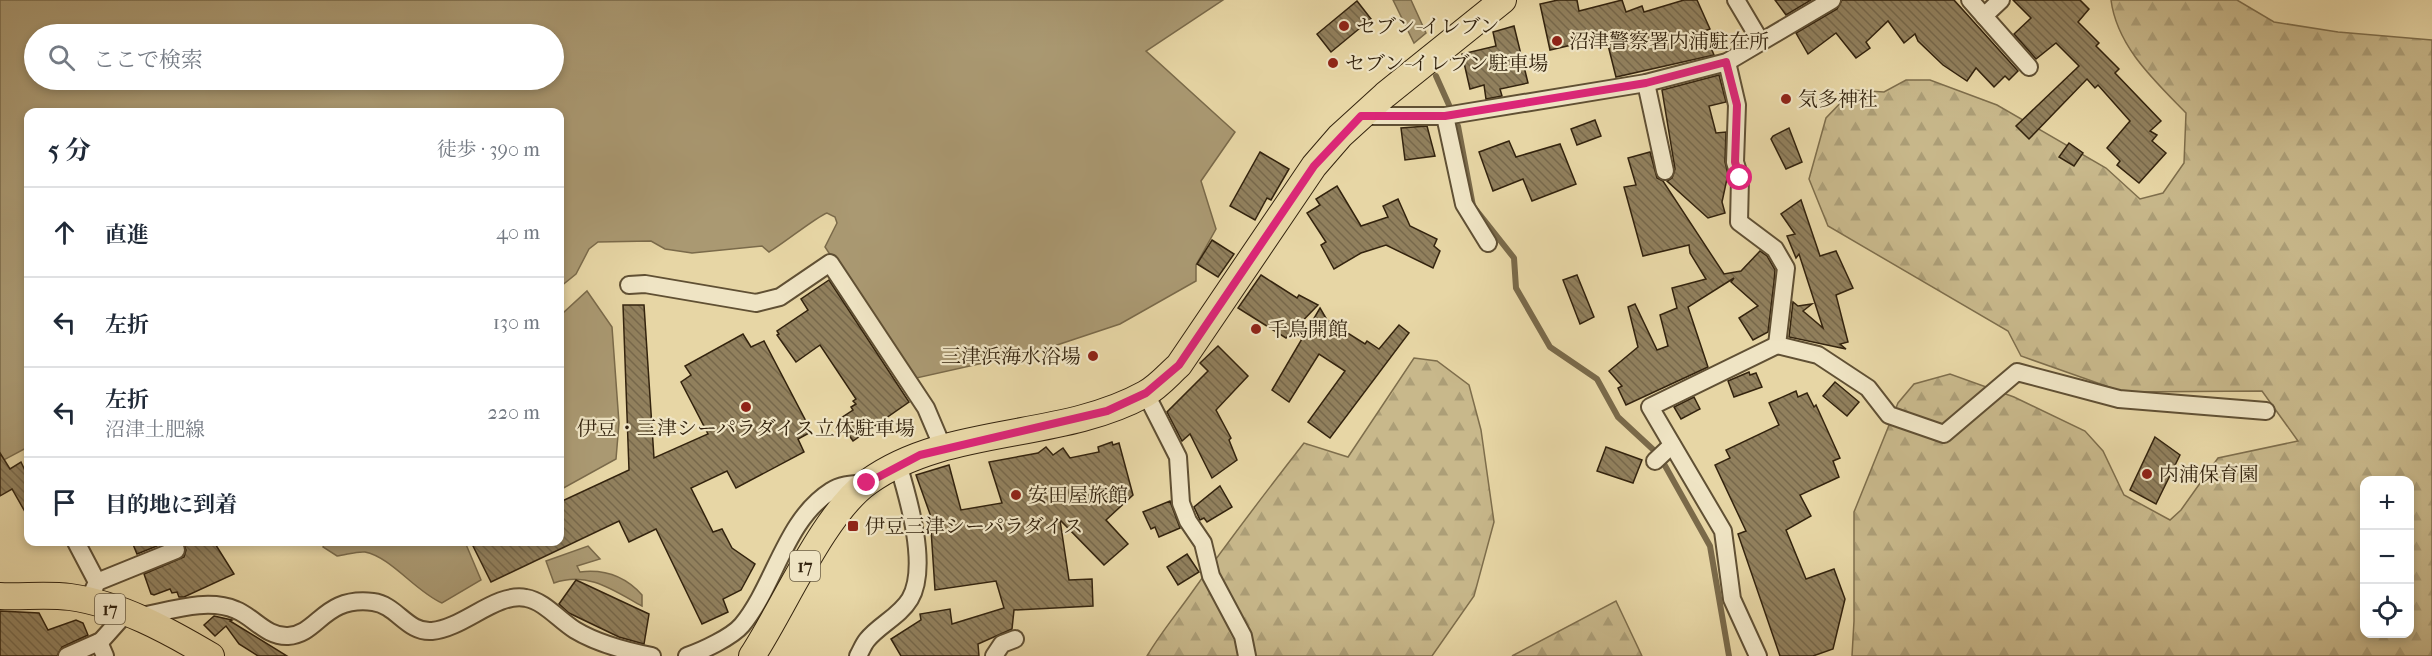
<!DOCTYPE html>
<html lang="ja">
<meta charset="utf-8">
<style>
:root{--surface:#fff;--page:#f2f2f3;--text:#1f2937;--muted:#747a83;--line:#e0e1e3}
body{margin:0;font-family:"IM FELL French Canon","Noto Serif JP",serif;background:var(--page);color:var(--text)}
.controls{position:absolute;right:18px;bottom:18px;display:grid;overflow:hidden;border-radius:12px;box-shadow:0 3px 9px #0003}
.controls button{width:54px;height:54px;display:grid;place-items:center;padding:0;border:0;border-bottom:2px solid var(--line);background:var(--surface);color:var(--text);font:30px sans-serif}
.stop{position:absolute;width:18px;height:18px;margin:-14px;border:4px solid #db2777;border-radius:50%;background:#fff}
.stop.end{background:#db2777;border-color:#fff;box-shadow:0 2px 6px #0008}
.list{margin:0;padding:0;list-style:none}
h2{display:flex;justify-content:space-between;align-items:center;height:78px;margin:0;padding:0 24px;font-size:26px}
h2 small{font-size:20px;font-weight:400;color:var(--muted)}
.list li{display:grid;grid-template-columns:39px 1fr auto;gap:18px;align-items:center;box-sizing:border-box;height:90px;padding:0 24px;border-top:2px solid var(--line)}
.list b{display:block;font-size:22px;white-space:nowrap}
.list p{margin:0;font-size:20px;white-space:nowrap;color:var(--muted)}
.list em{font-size:20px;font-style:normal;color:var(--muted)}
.icon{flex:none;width:33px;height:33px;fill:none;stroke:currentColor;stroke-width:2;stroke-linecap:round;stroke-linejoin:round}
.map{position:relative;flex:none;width:2432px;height:656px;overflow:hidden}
.search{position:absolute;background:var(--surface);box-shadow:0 3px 9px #0003;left:24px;top:24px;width:540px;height:66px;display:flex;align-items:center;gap:15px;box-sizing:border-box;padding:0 21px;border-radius:33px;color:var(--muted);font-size:22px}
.panel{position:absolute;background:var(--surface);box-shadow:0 3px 9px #0003;left:24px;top:108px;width:540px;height:438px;border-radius:12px}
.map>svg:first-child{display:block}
.forest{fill:url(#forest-firs);stroke:#7e6e4c;stroke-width:1.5;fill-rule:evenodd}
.water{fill:#aa9972;stroke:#7a6a4a;stroke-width:1.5;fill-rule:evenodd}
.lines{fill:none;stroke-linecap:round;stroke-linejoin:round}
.stream{stroke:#7a6a4a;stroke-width:6}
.building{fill:url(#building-back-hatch);stroke:#33230e;stroke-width:1.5}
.minor-casing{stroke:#605034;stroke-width:20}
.primary-casing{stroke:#33230e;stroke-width:28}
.minor{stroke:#efe4c4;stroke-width:16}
.primary{stroke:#e7d6a5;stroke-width:26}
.route{stroke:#db2777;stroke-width:8}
.poi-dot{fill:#8f2418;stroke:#efe4c4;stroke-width:2}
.labels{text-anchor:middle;stroke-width:4.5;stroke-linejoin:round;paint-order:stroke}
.shield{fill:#efe4c4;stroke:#6b5d45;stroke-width:1.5}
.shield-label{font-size:18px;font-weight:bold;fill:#33230e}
.poi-label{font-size:20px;fill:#33230e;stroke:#efe4c4;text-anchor:start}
</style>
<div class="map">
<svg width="2432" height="656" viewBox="0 0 2432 656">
<defs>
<pattern id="forest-firs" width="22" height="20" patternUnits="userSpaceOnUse" patternTransform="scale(1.5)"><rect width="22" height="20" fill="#c8b88b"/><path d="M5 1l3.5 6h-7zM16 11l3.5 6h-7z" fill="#ac9e77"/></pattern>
<pattern id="building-back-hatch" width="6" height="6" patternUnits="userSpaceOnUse" patternTransform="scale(1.5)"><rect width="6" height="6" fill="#91805d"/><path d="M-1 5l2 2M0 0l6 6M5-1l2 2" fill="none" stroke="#77684b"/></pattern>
</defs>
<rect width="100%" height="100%" fill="#e7d6a5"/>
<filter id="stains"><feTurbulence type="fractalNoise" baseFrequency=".00333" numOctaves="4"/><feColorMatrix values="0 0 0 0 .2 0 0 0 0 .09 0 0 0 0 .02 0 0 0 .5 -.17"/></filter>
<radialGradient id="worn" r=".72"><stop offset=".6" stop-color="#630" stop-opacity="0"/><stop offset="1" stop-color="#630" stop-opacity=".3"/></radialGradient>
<!-- forest -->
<g class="forest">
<path d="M 2111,0 L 2237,0 L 2274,22 L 2338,32 L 2432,40 L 2432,656 L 1852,656 L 1854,621 L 1854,512 L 1898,403 L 1914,384 L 1950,374 L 2014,397 L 2085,431 L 2103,451 L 2124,495 L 2170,520 L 2181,510 L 2218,458 L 2298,441 L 2262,391 L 2123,392 L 2021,356 L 2008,331 L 1828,226 L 1809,179 L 1826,118 L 1853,90 L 1884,92 L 1906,80 L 1930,80 L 1997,105 L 2106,168 L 2140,199 L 2163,193 L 2184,163 L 2186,113 C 2155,81 2117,47 2111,0 ZM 2364,480 L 2410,480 L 2410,634 L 2364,634 Z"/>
<path d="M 1414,358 L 1437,361 L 1469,385 L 1481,430 L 1494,522 L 1474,596 L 1432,656 L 1147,656 C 1160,634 1175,616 1190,595 C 1227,543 1265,493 1304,443 L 1348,457 Z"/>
<polygon points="1616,601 1642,656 1512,656"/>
</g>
<!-- water -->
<g class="water">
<path d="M 0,0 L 1223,0 L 1146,51 L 1235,132 L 1201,181 L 1216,229 L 1196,265 L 1196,281 L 1120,324 L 1042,350 L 912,379 L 825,247 L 837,223 L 835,217 L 827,213 C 816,217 783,244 769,252 L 762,246 L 692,253 L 665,249 L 651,241 L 598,242 L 589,249 L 576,274 L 560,287 L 560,112 L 28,112 L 28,447 L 0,462 ZM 34,34 L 554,34 L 554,80 L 34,80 Z"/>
<polygon points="1393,0 1411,0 1426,33 1414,43"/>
<polygon points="587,291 612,327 619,423 616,459 560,490 560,322 562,314"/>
<path d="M 325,542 L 465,542 L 481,580 L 442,603 C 416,592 391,557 365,552 C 357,551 346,555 337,556 L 323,547 Z"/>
<path d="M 588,546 L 600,559 L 577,566 L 580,572 C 605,569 625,576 642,595 L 642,606 C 613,590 588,571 554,583 L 546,561 Z"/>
</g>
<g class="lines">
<!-- stream -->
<g class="stream">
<polyline points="1436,76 1449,105"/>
<polyline points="1458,126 1473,206 1514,258 1516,288 1550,347 1597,379 1618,417 1659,455 1710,546 1729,656"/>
</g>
</g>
<!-- building -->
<g class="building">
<polygon points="1558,0 1577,0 1579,11 1622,0 1626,12 1642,6 1644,12 1684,0 1697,0 1710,29 1704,31 1714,55 1616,77 1606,37 1550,50 1540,4"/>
<polygon points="1775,0 1811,0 1786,15"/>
<polygon points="1842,0 1954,0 2018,71 2009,80 2005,76 1994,87 1976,68 1967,81 1943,65 1918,41 1915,34 1904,43 1888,21 1866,42 1870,48 1856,58 1836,33 1808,54 1796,33 1837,9"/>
<polygon points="2013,0 2080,0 2089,9 2078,22 2099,43 2096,46 2119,69 2115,73 2161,121 2150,131 2157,135 2152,141 2166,153 2139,183 2117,165 2120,161 2107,148 2130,121 2098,85 2095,88 2087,79 2029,139 2016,126 2079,66 2056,43 2036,59 2014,34 2031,18"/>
<polygon points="1357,1 1371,19 1331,52 1317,34"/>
<polygon points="1514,26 1528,83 1500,89 1502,96 1486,99 1484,85 1470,89 1462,54 1496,46 1493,32"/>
<polygon points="1719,75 1726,102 1709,106 1716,133 1726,132 1725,162 1728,174 1722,202 1725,213 1708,218 1667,181 1672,178 1675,169 1662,90"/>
<polygon points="1595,120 1601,136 1577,145 1571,129"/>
<polygon points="1427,126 1435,156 1405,160 1401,128"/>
<polygon points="1789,128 1802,162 1786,169 1771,139 1773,136"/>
<polygon points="1509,141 1516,157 1560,144 1576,184 1532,201 1523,179 1493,191 1479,152"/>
<polygon points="2069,143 2083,153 2074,166 2059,157"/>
<polygon points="1260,152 1289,169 1271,200 1267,198 1255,220 1230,206"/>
<polygon points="1650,152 1657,178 1663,181 1724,274 1741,271 1760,251 1767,256 1775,270 1774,282 1768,332 1753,340 1739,318 1758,306 1731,282 1734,278 1688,307 1708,367 1626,405 1618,388 1622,386 1609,371 1638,347 1628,307 1635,304 1657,350 1668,346 1660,315 1677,308 1672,288 1706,279 1690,253 1689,245 1643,256 1624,187 1636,185 1628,158"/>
<polygon points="1337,186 1361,226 1388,217 1383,206 1398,199 1410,226 1437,239 1434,246 1440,251 1433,268 1386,245 1361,253 1334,269 1321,245 1326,242 1307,213 1320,205 1316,199"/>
<polygon points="1801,200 1820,256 1836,251 1853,288 1836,295 1848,342 1840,344 1846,349 1789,337 1793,302 1798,306 1812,304 1803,311 1823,328 1799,254 1796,258 1787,236 1795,234 1781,214"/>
<polygon points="1212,240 1234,254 1218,277 1197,264"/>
<polygon points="1261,275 1297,298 1299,295 1318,305 1286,338 1238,308"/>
<polygon points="1577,275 1594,317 1580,324 1563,280"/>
<polygon points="829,280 909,402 853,441 838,420 853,410 851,407 856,404 853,401 856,399 820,345 796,362 777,335 779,334 777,331 808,310 801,299"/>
<polygon points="623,305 644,305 654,458 708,434 681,382 691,375 685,366 743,334 751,347 764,341 809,427 809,433 798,439 804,452 736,488 727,471 691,488 713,532 722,529 732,548 755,564 741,590 723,599 728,612 702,624 656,529 629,542 619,521 491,582 471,542 560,542 560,502 629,470"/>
<polygon points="1320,308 1327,320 1365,344 1367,341 1379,349 1399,325 1409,333 1330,438 1308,422 1345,371 1319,354 1289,402 1272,390"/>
<polygon points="1218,346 1248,376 1216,410 1231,438 1229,440 1237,460 1212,478 1190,434 1182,441 1167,412 1208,371 1200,363"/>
<polygon points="1749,372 1750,375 1756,373 1762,387 1734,397 1728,381"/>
<polygon points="1835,382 1859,402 1847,416 1823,396"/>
<polygon points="1796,391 1798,397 1807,393 1814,407 1816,405 1840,458 1833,461 1839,477 1800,495 1811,516 1786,530 1806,579 1834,569 1845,599 1833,649 1813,656 1780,656 1738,534 1746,531 1715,465 1730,458 1726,450 1779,425 1769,403"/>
<polygon points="1694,397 1700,409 1681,419 1674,407"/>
<polygon points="2155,437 2180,455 2156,504 2130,490"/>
<polygon points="1112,442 1113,445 1119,443 1133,495 1106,520 1128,544 1104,565 1060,520 1069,580 1092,579 1093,606 1014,610 1012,629 978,644 979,656 901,656 891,639 921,620 920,614 950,609 952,624 1004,608 996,581 935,590 930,514 916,475 949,465 961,510 1002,503 989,462 1038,453 1046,447 1053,455 1063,448 1070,458 1099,452 1098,447"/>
<polygon points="1606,447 1642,460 1633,483 1597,471"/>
<polygon points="0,453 10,469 21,462 28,477 28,517 12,489 0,496"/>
<polygon points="1220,486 1232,507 1207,522 1204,518 1200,520 1194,507"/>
<polygon points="1170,501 1180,528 1159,537 1155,527 1151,529 1143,512"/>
<polygon points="132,542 162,542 162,544 137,554"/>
<polygon points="183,542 214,542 234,574 184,597 179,597 177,592 172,593 170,589 154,595 151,594 144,574 184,557 186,550"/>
<polygon points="1187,554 1199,572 1178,585 1167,567"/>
<polygon points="576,580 649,614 644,644 619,637 569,613 559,604"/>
<polygon points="0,611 39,613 48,630 76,620 83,623 88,635 62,647 57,656 0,656"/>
<polygon points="214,616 232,620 230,621 287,656 258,656 239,644 226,626 215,636 204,625"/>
</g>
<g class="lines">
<!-- minor casing -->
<g class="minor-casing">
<g id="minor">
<polyline points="1736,0 1761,42"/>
<polyline points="1970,0 1984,16 2001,0"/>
<polyline points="1984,16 2029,67"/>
<polyline points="1727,62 1737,105 1735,162 1740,178 1739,222 1775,249 1786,268 1777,345 1818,355 1868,388 1889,415 1944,434 2017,372 2119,399 2266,411"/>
<polyline points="1646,83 1665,171"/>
<polyline points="1361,116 1445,116 1646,83 1727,62 1832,0"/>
<polyline points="1445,116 1464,204 1488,243"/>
<polyline points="629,285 645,284 756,303 780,297 830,263 926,408 943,448"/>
<polyline points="1146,394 1178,457 1181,503 1188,521 1203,543 1211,576 1243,636 1247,656"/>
<polyline points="1655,461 1672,445"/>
<polyline points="76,542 97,582"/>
<polyline points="88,602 97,582 176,550 172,542"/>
<path d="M 137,617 C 167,612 206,597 236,610 C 254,617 266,637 288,636 C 319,634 323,596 373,602 C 397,605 407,633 432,631 C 464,628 496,592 526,598 C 544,601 559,620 575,630 C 598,644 626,651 652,656"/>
<polyline points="99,642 105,656"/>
<polyline points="67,656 101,641 126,613"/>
<path d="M 687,656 C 702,651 732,637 742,625 C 775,585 785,520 831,491 C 841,484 855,484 866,483"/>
<path d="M 858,656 C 861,651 863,645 867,640 C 879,625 900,616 910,599 C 929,567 908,497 898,464"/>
<polyline points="994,656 1002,644 1015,639"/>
<polyline points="1758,656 1732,599 1723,531 1650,407 1777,345"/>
</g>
</g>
<!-- primary casing -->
<g class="primary-casing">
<g id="primary">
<path d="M 0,596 C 23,597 48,594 70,597 C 120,604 169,631 211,656"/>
<path d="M 752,656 C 783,609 824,513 868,482 C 947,425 1060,441 1145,394 C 1158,387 1168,375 1179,365 L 1314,166 L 1340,136 L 1385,95 L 1503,0"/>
</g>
</g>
<!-- minor -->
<use href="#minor" class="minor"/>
<!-- primary -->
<use href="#primary" class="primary"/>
</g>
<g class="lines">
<!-- route -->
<polyline class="route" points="867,483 920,455 1107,411 1146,393 1179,365 1314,166 1361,116 1445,116 1646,83 1726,62 1737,105 1735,162 1740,178"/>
</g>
<!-- markers -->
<g class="poi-dot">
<circle cx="1344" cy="26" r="6"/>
<circle cx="1557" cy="41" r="6"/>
<circle cx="1333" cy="63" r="6"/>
<circle cx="1786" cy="99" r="6"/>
<circle cx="1256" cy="329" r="6"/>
<circle cx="1093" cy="356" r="6"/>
<circle cx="746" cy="407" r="6"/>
<circle cx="2147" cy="474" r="6"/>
<circle cx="1016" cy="495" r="6"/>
<rect x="847" y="520" width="12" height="12" rx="3"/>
</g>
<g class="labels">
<!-- shield labels -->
<g class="shield">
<rect x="790" y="551" width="30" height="30" rx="4.5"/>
<rect x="95" y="594" width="30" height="30" rx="4.5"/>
</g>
<g class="shield-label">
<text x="805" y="572">17</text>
<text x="110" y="615">17</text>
</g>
<!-- poi labels -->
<g class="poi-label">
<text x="1356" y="33">セブン-イレブン</text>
<text x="1569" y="48">沼津警察署内浦駐在所</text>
<text x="1345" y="70">セブン-イレブン駐車場</text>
<text x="1798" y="106">気多神社</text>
<text x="1268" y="336">千鳥開館</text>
<text x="1081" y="363" text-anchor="end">三津浜海水浴場</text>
<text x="746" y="435" text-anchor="middle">伊豆・三津シーパラダイス立体駐車場</text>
<text x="2159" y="481">内浦保育園</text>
<text x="1028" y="502">安田屋旅館</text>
<text x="865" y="533">伊豆三津シーパラダイス</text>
</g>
</g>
<rect width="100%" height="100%" filter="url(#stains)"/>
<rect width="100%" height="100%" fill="url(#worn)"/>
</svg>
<div class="controls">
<button>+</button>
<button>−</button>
<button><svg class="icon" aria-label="locate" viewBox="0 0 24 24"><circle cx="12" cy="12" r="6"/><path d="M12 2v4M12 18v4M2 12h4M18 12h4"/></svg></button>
</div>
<div class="stop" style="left:1740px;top:178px"></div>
<div class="stop end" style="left:867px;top:483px"></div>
<div class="search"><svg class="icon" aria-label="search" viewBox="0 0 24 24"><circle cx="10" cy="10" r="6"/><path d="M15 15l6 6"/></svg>ここで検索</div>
<section class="panel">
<h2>5 分<small>徒歩 · 390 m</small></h2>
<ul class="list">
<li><svg class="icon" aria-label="ahead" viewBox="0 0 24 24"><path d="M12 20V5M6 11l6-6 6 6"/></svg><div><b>直進</b></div><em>40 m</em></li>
<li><svg class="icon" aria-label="left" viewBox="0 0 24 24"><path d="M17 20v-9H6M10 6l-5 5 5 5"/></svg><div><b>左折</b></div><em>130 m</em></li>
<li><svg class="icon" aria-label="left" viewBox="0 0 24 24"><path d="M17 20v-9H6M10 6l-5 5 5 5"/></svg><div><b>左折</b><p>沼津土肥線</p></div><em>220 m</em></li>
<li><svg class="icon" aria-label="arrive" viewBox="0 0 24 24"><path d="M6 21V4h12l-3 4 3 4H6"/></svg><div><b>目的地に到着</b></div></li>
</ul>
</section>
</div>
